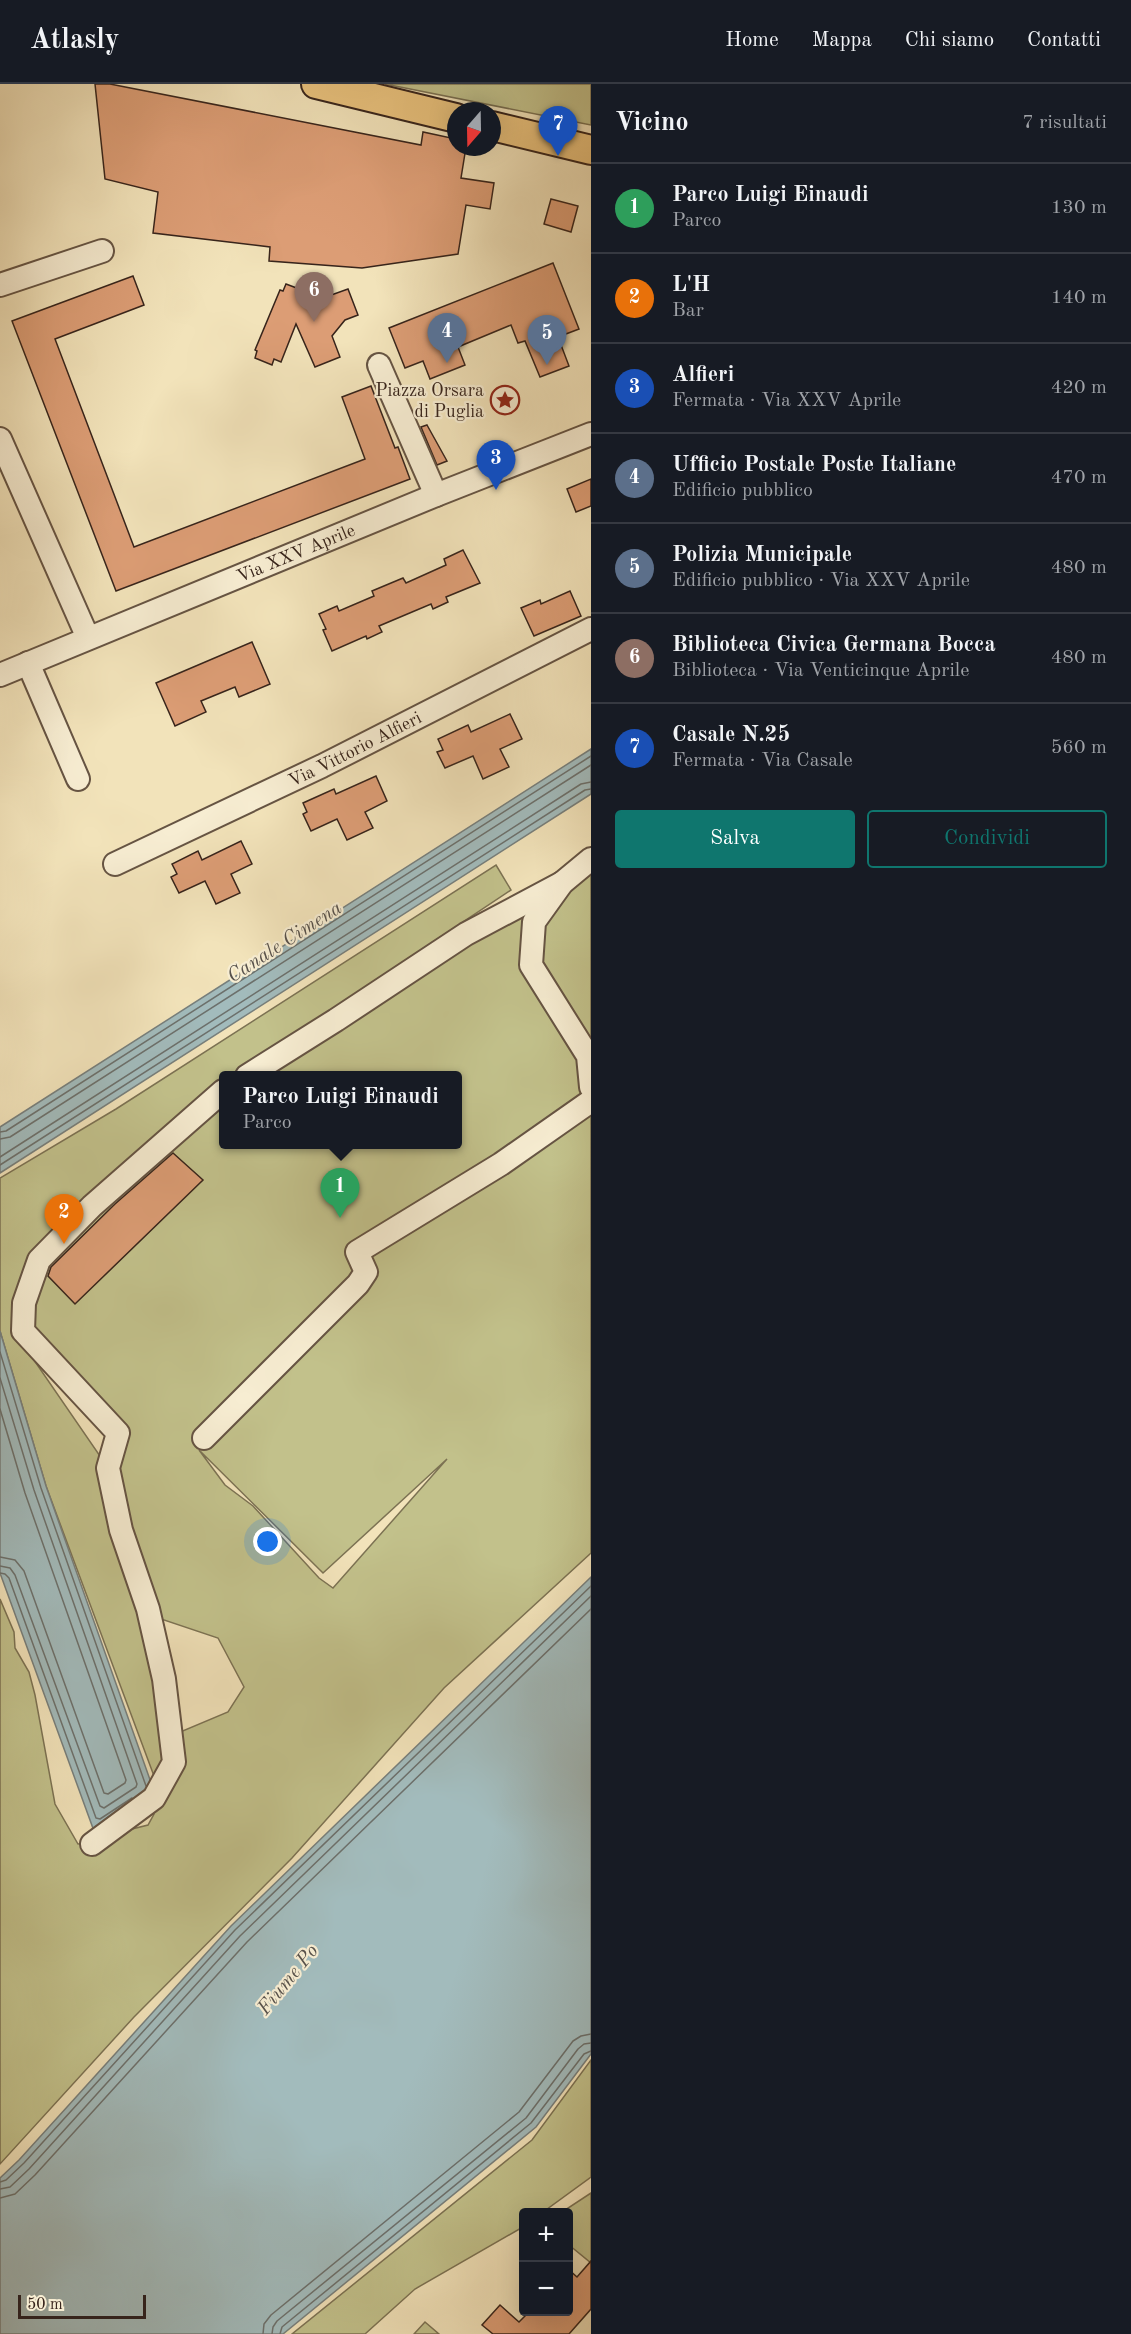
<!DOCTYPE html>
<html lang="it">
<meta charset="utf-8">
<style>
:root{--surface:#171b24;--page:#20242c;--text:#f1f3f6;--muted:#9ea1a6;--line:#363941;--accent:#0f766e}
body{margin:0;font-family:"Old Standard TT",serif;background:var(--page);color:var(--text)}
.controls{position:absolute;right:18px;bottom:18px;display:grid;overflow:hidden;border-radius:6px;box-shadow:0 6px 24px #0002}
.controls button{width:54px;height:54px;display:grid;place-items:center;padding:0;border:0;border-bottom:2px solid var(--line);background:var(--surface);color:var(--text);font:30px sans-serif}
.compass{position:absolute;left:447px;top:18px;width:54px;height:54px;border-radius:50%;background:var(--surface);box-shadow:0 6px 24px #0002;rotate:200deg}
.scale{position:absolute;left:18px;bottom:15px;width:128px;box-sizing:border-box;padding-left:6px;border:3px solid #37241b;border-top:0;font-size:16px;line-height:21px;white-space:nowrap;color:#37241b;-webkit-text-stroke:4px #f7edd2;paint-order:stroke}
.you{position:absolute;left:268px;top:1458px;width:21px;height:21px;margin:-15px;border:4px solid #fff;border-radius:50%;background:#1a73e8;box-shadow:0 0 0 9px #1a73e833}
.badge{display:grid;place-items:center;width:39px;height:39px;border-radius:50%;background:var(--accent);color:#fff;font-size:20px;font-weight:700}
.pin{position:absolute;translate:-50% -50px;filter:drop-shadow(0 2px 3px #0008)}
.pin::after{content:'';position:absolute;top:32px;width:21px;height:18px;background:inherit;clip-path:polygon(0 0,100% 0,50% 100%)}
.popup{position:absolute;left:219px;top:987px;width:243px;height:78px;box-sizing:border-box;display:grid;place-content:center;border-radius:6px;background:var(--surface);filter:drop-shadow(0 2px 4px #0005);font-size:20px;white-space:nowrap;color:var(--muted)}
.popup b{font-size:22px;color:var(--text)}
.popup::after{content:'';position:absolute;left:50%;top:100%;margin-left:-12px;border:12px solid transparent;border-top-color:var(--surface)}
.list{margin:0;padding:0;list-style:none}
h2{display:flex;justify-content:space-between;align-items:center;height:78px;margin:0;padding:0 24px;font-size:26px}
h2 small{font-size:20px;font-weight:400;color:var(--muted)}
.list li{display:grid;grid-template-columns:39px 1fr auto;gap:18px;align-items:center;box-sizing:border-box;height:90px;padding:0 24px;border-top:2px solid var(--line)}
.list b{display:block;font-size:22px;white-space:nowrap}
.list p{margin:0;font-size:20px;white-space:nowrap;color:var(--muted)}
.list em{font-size:20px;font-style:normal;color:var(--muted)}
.actions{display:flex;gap:12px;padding:18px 24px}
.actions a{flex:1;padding:14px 0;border:2px solid var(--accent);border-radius:6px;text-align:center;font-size:21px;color:var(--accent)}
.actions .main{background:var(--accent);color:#fff}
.map{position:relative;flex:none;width:591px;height:2250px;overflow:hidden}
header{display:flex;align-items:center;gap:36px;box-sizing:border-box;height:84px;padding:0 30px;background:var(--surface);border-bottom:2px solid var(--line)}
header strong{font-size:28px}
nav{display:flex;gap:33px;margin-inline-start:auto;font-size:21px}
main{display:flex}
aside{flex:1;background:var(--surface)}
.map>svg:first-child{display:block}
.green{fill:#c2c18b;stroke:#7c7253;stroke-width:1.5;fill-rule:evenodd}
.water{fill:#a2bbbc;stroke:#777f7c;stroke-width:1.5}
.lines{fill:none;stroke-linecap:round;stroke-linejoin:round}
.shore{stroke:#6c706c;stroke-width:1.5}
.building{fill:#dc9d75;stroke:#37241b;stroke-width:1.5}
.minor-casing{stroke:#665443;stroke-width:26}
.major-casing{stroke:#37241b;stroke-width:32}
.minor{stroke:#f7edd2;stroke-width:22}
.major{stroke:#e9c27d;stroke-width:28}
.labels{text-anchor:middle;stroke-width:4.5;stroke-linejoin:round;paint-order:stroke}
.poi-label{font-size:18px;fill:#37241b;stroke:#f7edd2;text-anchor:end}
.street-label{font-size:18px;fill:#37241b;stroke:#f7edd2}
.water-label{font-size:20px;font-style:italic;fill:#57514b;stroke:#f7edd2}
</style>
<header>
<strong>Atlasly</strong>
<nav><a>Home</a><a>Mappa</a><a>Chi siamo</a><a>Contatti</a></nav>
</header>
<main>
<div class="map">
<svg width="591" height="2250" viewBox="0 0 591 2250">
<rect width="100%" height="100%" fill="#f2e3ba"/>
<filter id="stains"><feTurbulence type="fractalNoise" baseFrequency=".00333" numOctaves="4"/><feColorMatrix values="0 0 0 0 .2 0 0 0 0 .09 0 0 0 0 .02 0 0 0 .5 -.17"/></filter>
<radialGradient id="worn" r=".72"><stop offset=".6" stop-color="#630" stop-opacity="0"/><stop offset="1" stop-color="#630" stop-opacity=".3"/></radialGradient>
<!-- green -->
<g class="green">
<polygon points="385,0 591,0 591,41"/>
<path d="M 496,781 L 511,806 L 233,991 L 223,992 L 223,999 L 188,1023 L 116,1087 L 34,1166 L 14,1213 L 16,1250 L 100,1372 L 115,1444 L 178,1649 L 228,1628 L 244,1603 L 218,1554 L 155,1533 L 112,1385 L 124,1353 L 27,1246 L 33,1205 L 53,1168 L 223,1021 L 223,1060 L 457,1060 L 457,992 L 265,991 L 591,783 L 591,1469 L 444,1604 L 292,1774 L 134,1933 L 0,2080 L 0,1515 L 14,1548 L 15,1564 L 29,1588 L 35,1611 L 55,1720 L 78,1760 L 113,1757 L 124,1747 L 148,1741 L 154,1730 L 141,1716 L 157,1700 L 46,1402 L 0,1247 L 0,1094 L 116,1025 ZM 199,1366 L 323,1489 L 447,1375 L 333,1504 L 319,1494 L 253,1422 L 225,1401 Z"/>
<polygon points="591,1976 591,2093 543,2128 524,2128 523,2143 415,2205 365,2250 292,2250 532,2056"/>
<polygon points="591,2109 591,2179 569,2161 568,2128 562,2128"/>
<polygon points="425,2238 439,2250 414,2250"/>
</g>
<!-- water -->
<g class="water">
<polygon points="591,665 591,710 0,1089 0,1043"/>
<polygon points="0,1247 46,1402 154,1707 94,1747 0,1489"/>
<polygon points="591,1493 591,1970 536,2043 283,2250 0,2250 0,2094 19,2076 231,1842"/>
</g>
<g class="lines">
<!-- shore -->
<g class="shore">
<polyline points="0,1048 6,1047 591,672"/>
<polyline points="0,1055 10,1053 591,681"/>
<polyline points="0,1073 581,700 591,698"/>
<polyline points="0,1081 585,706 591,705"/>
<polyline points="0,1268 41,1404 146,1702"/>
<polyline points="0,1294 34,1406 137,1700 136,1703 104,1724 100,1722 15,1491 10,1484 0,1482"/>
<polyline points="0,1325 25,1409 126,1696 125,1699 108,1710 104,1709 24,1487 15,1476 0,1473"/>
<polyline points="0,1489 5,1490 9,1494 96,1734 100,1735 132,1714"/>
<polyline points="0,2098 6,2096 24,2079 235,1846 591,1502"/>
<polyline points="0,2105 10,2103 29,2085 240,1852 591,1512"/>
<polyline points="0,2114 15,2110 35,2091 247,1858 591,1525"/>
<polyline points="263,2250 264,2240 271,2231 519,2028 573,1957 581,1952 591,1950"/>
<polyline points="272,2250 273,2243 277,2237 526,2034 578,1965 584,1960 591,1959"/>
<polyline points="280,2250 282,2243 531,2039 584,1970 591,1967"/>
</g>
</g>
<!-- building -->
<g class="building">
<polygon points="95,0 110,0 421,61 423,48 456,55 456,63 466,63 461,94 494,99 490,125 466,121 458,170 362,184 269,177 270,163 153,149 158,108 105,95"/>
<polygon points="551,115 578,122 571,148 544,140"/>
<polygon points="553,179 579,245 558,253 569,282 540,293 525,257 518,259 511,241 458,263 465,281 430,295 423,277 405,284 389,244"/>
<polygon points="133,192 144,221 55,255 134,463 365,375 342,313 371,302 395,364 398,363 410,395 116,507 12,237"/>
<polygon points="286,200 323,214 348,205 358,231 345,236 332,252 340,273 315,283 296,240 281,278 274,275 272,281 255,274 257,267 255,266 280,206 283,207"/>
<polygon points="427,341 447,377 437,381 421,343"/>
<polygon points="591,395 591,422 576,428 567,405"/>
<polygon points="463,466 480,499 446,513 448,518 433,525 431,520 379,542 382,548 367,555 366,552 332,567 323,546 326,545 319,530 337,522 339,527 374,512 372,507 403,494 406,499 446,481 444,475"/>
<polygon points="570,507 581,532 534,552 521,524 540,516 541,520"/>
<polygon points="252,558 270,600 239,613 235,603 201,617 206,628 175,642 156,599"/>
<polygon points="510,630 522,655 500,665 509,683 483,695 473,672 445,684 437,668 443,666 438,655 468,641 471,648"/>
<polygon points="376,692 387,717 365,728 373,744 347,756 337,735 311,747 303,730 307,728 303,719 334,705 336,710"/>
<polygon points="241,757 252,780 231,790 240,809 216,820 205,797 179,809 171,793 177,790 172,780 198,767 202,776"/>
<polygon points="173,1069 203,1096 75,1220 48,1192 51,1183 115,1120"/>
<polygon points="591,2177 591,2225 569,2250 493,2250 482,2241 500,2221 519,2238 529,2228 568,2228 568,2185 577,2193"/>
</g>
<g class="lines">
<!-- minor casing -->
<g class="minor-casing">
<g id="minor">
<polyline points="0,201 102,167"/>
<polyline points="379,281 436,411"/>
<polyline points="0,355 88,554"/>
<polyline points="28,579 78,695"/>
<path id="s1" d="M 0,591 L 436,411 L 591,350"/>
<polyline points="591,775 562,799 534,838 531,881 588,972 591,1003"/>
<path id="s2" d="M 115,780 L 322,682 L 591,545"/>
<polyline points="247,992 336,936 466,850 562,799"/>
<polyline points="204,1354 358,1200 366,1188 357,1168 501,1080 591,1017"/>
<polyline points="92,1760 154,1714 174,1678 164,1595 148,1525 121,1446 108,1384 118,1349 23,1247 24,1219 39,1176 92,1122 223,1007"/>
</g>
</g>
<!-- major casing -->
<g class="major-casing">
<g id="major">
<polyline points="316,0 456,34"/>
<polyline points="492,42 591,66"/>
</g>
</g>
<!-- minor -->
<use href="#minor" class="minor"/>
<!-- major -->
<use href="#major" class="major"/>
</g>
<!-- icons -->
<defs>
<g id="sight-ring" transform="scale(1.5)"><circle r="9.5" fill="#f7edd2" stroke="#8f2418" stroke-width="1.5"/><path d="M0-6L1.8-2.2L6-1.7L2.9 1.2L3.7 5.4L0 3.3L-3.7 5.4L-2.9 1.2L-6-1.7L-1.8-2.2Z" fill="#8f2418"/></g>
</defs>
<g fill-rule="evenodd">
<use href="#sight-ring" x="505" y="316"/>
</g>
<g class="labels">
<!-- poi labels -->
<g class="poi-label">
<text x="484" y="312">Piazza Orsara<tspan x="484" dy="21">di Puglia</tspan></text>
</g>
<!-- street labels -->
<g class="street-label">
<text dy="6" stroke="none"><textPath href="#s1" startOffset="320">Via XXV Aprile</textPath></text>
<text dy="6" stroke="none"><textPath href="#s2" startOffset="266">Via Vittorio Alfieri</textPath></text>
</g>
<!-- water labels -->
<g class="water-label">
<text transform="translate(284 857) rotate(-33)" y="7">Canale Cimena</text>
<text transform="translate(287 1895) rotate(-51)" y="7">Fiume Po</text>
</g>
</g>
<rect width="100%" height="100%" filter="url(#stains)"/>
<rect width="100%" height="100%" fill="url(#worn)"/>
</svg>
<div class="controls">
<button>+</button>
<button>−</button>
</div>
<svg class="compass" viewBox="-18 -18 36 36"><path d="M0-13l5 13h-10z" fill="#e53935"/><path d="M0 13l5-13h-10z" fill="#9ea1a6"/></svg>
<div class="scale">50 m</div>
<div class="you"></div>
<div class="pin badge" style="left:340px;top:1134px;background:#2e9e5b">1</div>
<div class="popup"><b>Parco Luigi Einaudi</b>Parco</div>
<div class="pin badge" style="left:64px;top:1160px;background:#e8710a">2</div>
<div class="pin badge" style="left:496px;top:406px;background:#1a4fb4">3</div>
<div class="pin badge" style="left:447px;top:279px;background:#5c6f8a">4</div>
<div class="pin badge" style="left:547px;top:281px;background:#5c6f8a">5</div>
<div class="pin badge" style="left:314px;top:238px;background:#8d6e63">6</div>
<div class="pin badge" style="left:558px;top:72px;background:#1a4fb4">7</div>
</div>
<aside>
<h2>Vicino<small>7 risultati</small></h2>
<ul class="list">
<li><span class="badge" style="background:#2e9e5b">1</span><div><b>Parco Luigi Einaudi</b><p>Parco</p></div><em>130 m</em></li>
<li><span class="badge" style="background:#e8710a">2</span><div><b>L'H</b><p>Bar</p></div><em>140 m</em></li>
<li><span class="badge" style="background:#1a4fb4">3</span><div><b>Alfieri</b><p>Fermata · Via XXV Aprile</p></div><em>420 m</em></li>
<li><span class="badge" style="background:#5c6f8a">4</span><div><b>Ufficio Postale Poste Italiane</b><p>Edificio pubblico</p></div><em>470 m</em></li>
<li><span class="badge" style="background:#5c6f8a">5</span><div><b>Polizia Municipale</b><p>Edificio pubblico · Via XXV Aprile</p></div><em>480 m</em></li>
<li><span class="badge" style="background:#8d6e63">6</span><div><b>Biblioteca Civica Germana Bocca</b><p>Biblioteca · Via Venticinque Aprile</p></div><em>480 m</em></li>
<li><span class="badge" style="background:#1a4fb4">7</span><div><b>Casale N.25</b><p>Fermata · Via Casale</p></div><em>560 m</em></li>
</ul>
<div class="actions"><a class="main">Salva</a><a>Condividi</a></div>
</aside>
</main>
